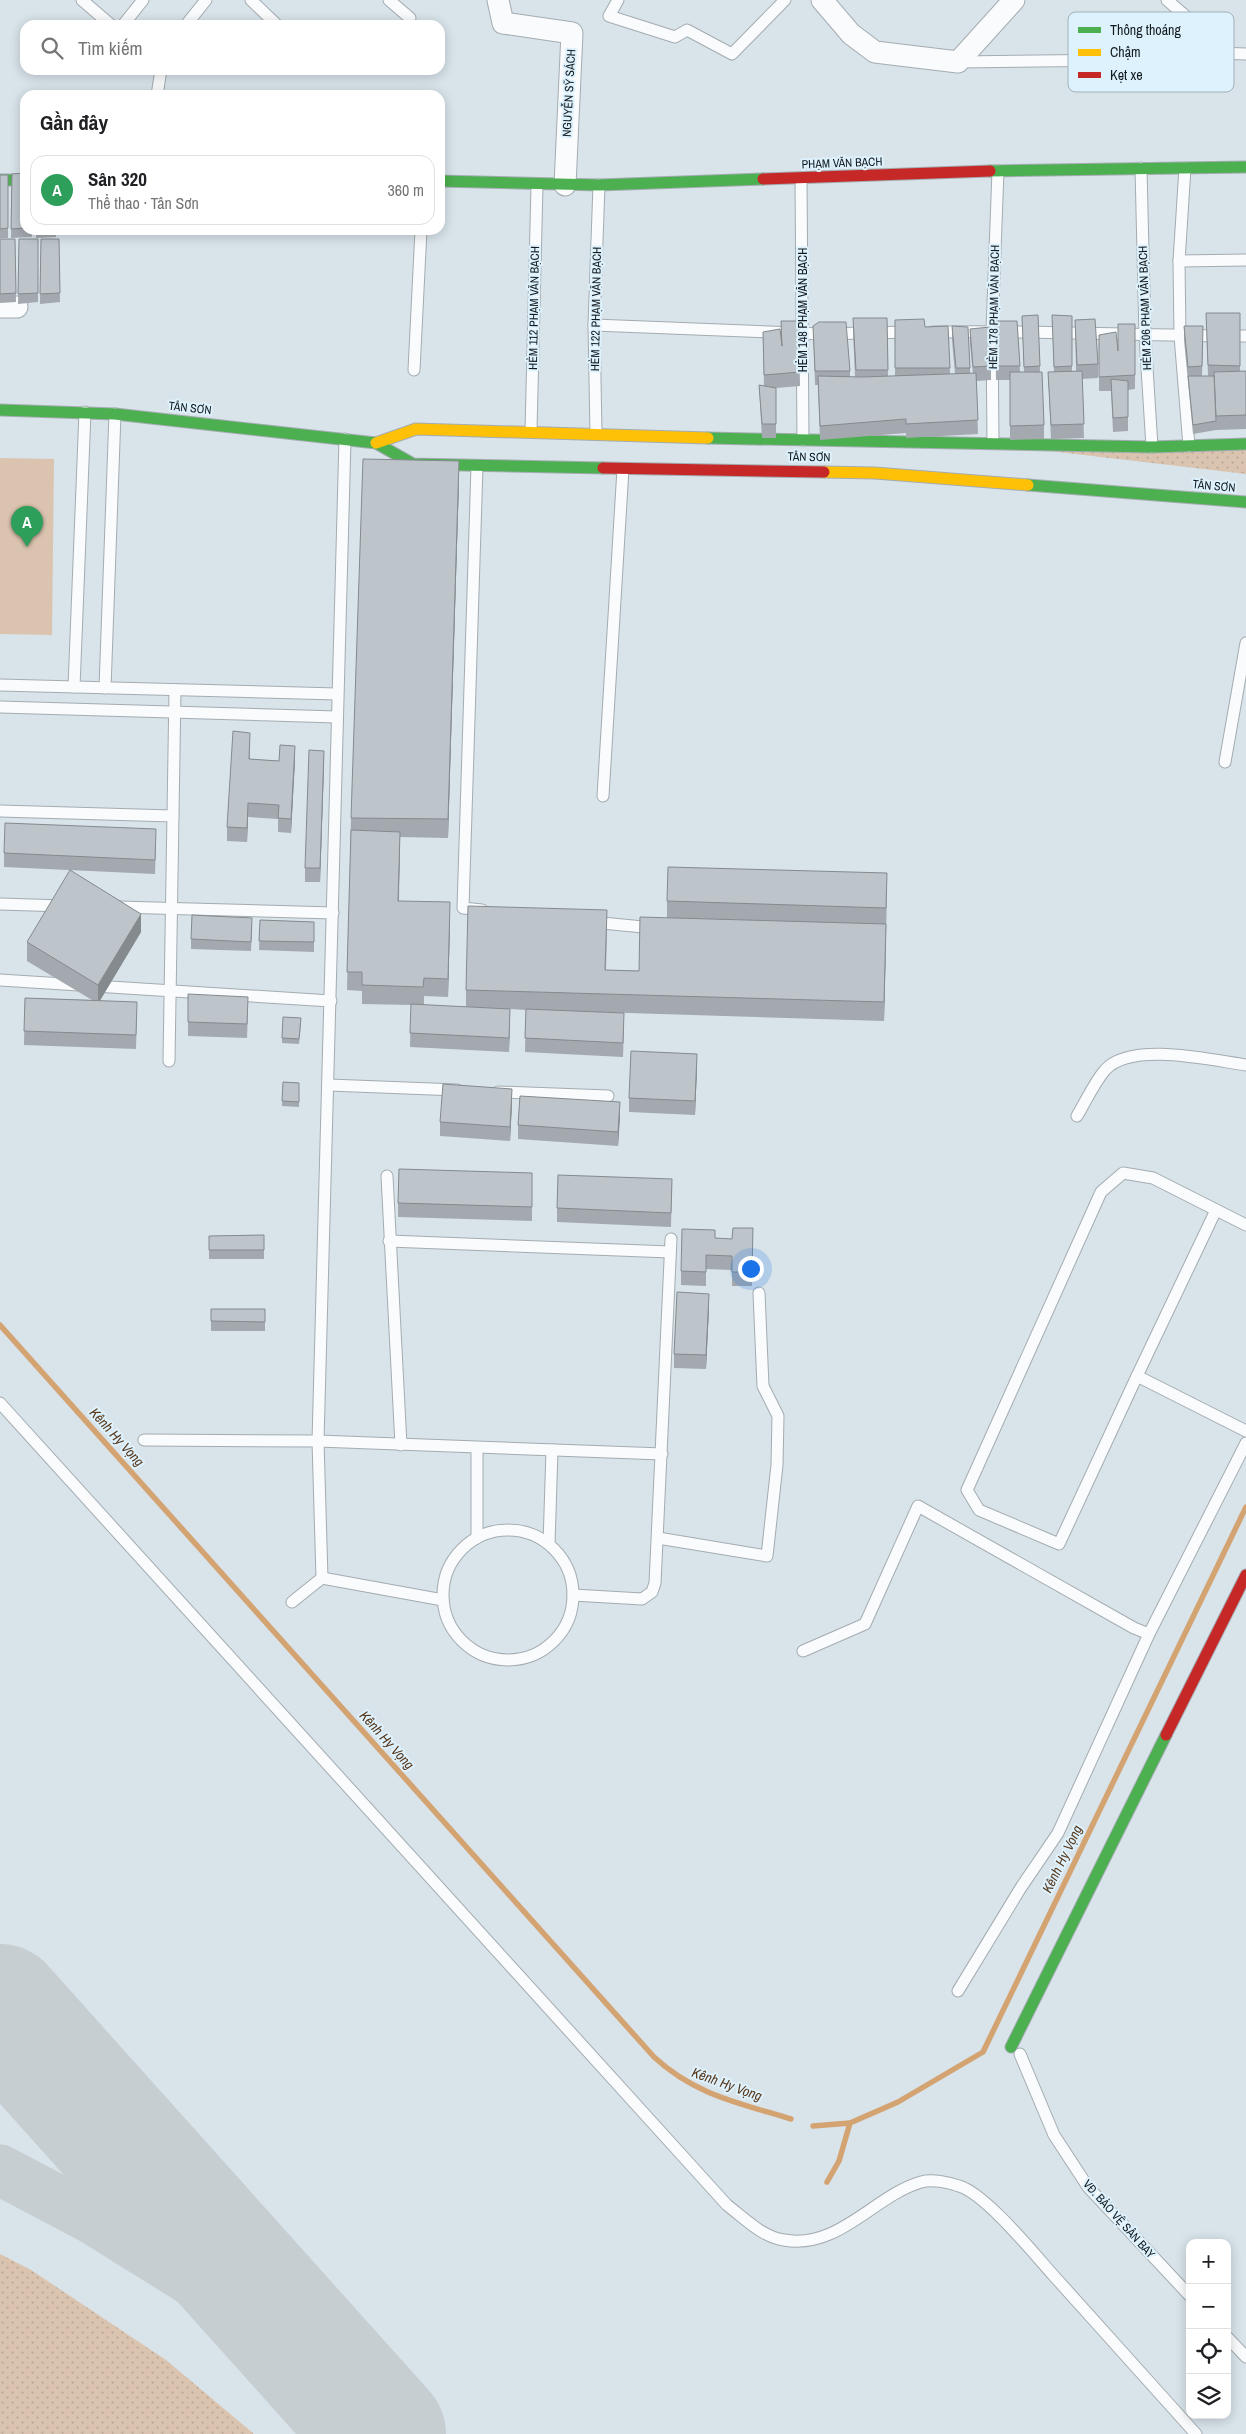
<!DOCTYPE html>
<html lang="vi">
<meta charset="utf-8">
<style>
:root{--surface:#fff;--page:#f2f2f2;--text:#202124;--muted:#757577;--line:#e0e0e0;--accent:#db2777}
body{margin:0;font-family:"Archivo Narrow",sans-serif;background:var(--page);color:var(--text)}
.controls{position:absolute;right:15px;bottom:15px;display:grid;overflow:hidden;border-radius:10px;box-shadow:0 2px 12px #0003}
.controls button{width:45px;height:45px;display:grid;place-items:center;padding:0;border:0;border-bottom:1px solid var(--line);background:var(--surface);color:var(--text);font:25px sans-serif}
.you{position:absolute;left:750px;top:1268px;width:18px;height:18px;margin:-12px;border:4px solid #fff;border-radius:50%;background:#1a73e8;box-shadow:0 0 0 8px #1a73e833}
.badge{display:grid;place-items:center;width:32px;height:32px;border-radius:50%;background:var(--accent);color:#fff;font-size:16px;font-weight:700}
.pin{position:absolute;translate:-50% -41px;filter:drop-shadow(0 1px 2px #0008)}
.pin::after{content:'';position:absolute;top:26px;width:18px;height:15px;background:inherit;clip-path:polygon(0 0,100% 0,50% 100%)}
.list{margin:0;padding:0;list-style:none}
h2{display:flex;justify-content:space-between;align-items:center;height:65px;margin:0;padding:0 20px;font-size:21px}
h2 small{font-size:16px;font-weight:400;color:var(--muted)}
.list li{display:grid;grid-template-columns:32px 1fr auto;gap:15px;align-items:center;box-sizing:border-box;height:70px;margin:0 10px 10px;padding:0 10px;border:1px solid var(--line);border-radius:15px}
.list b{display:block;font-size:19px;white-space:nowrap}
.list p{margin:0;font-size:16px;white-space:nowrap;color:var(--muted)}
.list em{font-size:16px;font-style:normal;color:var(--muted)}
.icon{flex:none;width:28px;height:28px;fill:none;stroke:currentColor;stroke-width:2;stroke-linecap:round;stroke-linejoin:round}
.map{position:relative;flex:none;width:1246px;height:2434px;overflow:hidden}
.search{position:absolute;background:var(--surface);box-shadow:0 2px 12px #0003;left:20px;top:20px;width:425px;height:55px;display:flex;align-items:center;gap:12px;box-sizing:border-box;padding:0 18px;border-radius:15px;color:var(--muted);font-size:19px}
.panel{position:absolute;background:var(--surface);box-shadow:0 2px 12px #0003;left:20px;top:90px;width:425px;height:145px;border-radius:15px}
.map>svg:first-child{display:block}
.grass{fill:url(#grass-dots)}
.garden{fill:#dbc4af}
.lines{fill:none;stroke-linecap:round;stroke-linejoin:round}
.stream{stroke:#d4a372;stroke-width:5.5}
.taxiway{stroke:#c7ced2;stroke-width:51}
.runway{stroke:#c7ced2;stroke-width:128}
.lane-casing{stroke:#a4acb1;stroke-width:13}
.street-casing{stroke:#a4acb1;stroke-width:23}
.fast-casing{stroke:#a4acb1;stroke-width:13}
.slow-casing{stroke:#a4acb1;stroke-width:13}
.jam-casing{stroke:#a4acb1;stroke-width:13}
.lane{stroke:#f9fbfc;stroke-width:11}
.street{stroke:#f9fbfc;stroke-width:21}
.fast{stroke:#4caf50;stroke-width:11}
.slow{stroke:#ffc107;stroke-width:11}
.jam{stroke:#c62828;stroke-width:11}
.wall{fill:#a3a9af}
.shaded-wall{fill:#848a8e}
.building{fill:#bdc5cb;stroke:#848a8e}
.labels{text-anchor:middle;stroke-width:4;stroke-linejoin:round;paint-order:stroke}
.street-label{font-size:12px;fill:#131a1e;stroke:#def2fe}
.water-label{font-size:14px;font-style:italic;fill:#58381a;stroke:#def2fe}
.key{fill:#def2fe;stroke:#a1b1bb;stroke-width:1}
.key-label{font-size:14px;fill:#131a1e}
</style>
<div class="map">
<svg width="1246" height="2434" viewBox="0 0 1246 2434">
<defs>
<pattern id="grass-dots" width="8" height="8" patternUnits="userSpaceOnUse" patternTransform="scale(1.25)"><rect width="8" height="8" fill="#dbc4af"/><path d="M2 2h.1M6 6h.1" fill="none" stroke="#bba896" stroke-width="1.8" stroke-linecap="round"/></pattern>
</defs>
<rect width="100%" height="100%" fill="#d8e3ea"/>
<!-- grass -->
<g class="grass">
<polygon points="1246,443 1246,474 1024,448"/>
<polygon points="0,2254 31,2270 166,2360 254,2434 0,2434"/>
</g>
<!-- garden -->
<polygon class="garden" points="0,458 54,459 52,635 0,634"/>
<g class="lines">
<!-- stream -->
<g class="stream">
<path d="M 0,1325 L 654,2057 C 695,2095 739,2103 791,2119"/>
<polyline points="813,2126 850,2123 898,2102 983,2052 1246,1507"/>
<polyline points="827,2182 839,2161 850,2123"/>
</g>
<!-- taxiway -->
<polyline class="taxiway" points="0,2170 93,2219 207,2290 270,2336 334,2391 379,2434"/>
<!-- runway -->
<polyline class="runway" points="0,2008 382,2434"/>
<!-- lane casing -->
<g class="lane-casing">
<g id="lane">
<polyline points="82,0 111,25"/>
<polyline points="251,0 277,25"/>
<polyline points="389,0 410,18"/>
<polyline points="618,0 609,16 675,37 687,30 732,54 785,0"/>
<polyline points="1167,0 1218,44 1218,53"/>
<polyline points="123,25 143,0"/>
<polyline points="186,25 206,0"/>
<polyline points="1218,53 1246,54"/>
<polyline points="958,62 1210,59 1218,53"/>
<polyline points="157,95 161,70"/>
<polyline points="1141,168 1145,336 1152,447"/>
<polyline points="1185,168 1179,261 1180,336 1189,446"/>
<polyline points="801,179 803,440"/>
<polyline points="1179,261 1246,260"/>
<polyline points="594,325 822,334 910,332"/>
<path d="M 933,332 C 1037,330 1142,336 1246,336"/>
<polyline points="414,370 421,230"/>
<polyline points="531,431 537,185"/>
<polyline points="596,433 594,325 599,185"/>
<polyline points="993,443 992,331 998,171"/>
<polyline points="477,466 463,908 482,910"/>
<polyline points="0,685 337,694"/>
<polyline points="74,687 85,412"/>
<polyline points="105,688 115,414"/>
<polyline points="0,707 336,717"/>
<polyline points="1225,762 1246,643"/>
<polyline points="603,796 623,469"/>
<polyline points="0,811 173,816"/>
<polyline points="0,904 64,906"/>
<polyline points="118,907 333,913"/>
<polyline points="592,922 653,928"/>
<polyline points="0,980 331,1001"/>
<polyline points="169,1061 175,690"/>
<polyline points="329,1085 457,1090"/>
<polyline points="498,1092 608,1096"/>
<path d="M 1077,1116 C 1086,1101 1094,1083 1105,1070 C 1131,1041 1211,1060 1246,1065"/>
<polyline points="387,1176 401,1445"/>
<polyline points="1246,1225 1153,1178 1123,1173 1101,1192 967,1490 979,1510 1059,1544 1137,1376 1246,1431"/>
<polyline points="389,1241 670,1252"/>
<polyline points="1137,1376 1216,1210"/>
<path d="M 0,1403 L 727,2205 C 744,2218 762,2237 784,2240 C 838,2250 874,2196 921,2182 C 932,2179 948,2182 959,2186 C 986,2194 1034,2254 1054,2276 C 1101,2329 1149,2381 1196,2434"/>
<polyline points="144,1440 318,1441 662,1454"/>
<polyline points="477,1448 477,1538"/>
<circle cx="508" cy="1595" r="65"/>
<polyline points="658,1538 767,1556 777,1465 778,1416 763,1386 759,1293"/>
<polyline points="549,1544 552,1450"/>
<polyline points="322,1578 318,1441 345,439"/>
<polyline points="573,1595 642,1599 652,1592 655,1583 671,1239"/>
<polyline points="292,1602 322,1578 443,1600"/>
<polyline points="803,1651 865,1624 918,1506 1134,1628 1149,1634"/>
<polyline points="958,1991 1020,1889 1058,1833 1149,1634 1246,1443"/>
<polyline points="1020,2054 1054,2135 1088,2187 1190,2296"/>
<polyline points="1227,2337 1246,2357"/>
</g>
</g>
<!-- street casing -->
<g class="street-casing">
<g id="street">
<polyline points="498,0 503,23 572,33 565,185"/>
<polyline points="822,0 851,34 875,52 958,62 1014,0"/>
<polyline points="0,307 17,307"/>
</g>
</g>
<!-- fast casing -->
<g class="fast-casing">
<g id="fast">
<polyline points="990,171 1246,167"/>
<polyline points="0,180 25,180"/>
<polyline points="440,181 599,185 763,179"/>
<polyline points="0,410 115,414 376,443 413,464 603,468"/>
<polyline points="708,438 1152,447 1246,444"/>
<polyline points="1028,485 1246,502"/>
<polyline points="1011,2047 1166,1735"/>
</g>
</g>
<!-- slow casing -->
<g class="slow-casing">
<g id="slow">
<polyline points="376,443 416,429 708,438"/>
<polyline points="824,472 875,473 1028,485"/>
</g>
</g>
<!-- jam casing -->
<g class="jam-casing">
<g id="jam">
<polyline points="763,179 990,171"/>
<polyline points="603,468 824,472"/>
<polyline points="1166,1735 1246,1575"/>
</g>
</g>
<!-- lane -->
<use href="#lane" class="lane"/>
<!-- street -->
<use href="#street" class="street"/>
<!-- fast -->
<use href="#fast" class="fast"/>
<!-- slow -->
<use href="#slow" class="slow"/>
<!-- jam -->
<use href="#jam" class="jam"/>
</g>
<!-- wall -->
<g class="wall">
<polygon points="25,173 25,230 32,230 32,237 11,238 12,174"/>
<rect x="0" y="175" width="8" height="63"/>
<polygon points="36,230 56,230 56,237 36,238"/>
<polygon points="0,239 15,239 16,302 0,303"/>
<polygon points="19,239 38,239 38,302 18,304"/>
<polygon points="41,239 59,239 60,302 40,304"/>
<polygon points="1206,313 1240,313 1240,371 1246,371 1246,429 1216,430 1193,434 1184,340 1184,326 1203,340 1202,376 1208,376"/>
<polygon points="1038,315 1040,372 1044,425 1044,439 1010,440 1010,380 996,380 995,321 1017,321 1020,372 1024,372 1022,316"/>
<polygon points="1052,315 1072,316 1072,371 1076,371 1075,320 1098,364 1098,378 1082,379 1084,438 1051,439 1048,372 1054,372"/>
<polygon points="853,318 887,318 888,376 895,376 895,320 925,327 948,326 950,374 955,374 952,340 952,326 970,368 970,374 973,374 970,343 970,329 991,366 991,380 976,381 978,434 906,438 906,433 820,440 818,385 815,385 813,326 850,371 850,377 855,377 853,332"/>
<polygon points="781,321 799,321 800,386 776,388 776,438 762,438 759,385 764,386 763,332 781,339"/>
<polygon points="1135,324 1135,389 1128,390 1128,431 1113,432 1111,391 1099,391 1099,335 1118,348"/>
<polygon points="459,480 448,838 400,837 399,901 450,921 448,997 424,996 424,1005 466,1007 466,990 607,929 606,970 639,971 667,917 667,901 887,892 884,1021 597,1012 624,1027 623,1057 525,1052 526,1010 510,1009 509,1052 410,1047 411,1005 362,1004 362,991 347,990 351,818"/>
<polygon points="250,747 250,759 279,761 295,760 291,833 278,832 278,819 248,817 247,842 227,841 227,827"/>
<polygon points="324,765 320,882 305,882 305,868"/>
<polygon points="156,843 155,874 4,867 4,853"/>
<polygon points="260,920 314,922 314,952 259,950"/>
<polygon points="252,927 251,951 191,949 191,939"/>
<polygon points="141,932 100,1000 137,1016 136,1049 24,1045 25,998 92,1000 27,961 27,942"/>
<polygon points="248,1011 247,1038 188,1036 188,1022"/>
<polygon points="301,1023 299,1044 282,1043 282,1038"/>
<polygon points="697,1068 695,1115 629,1112 629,1098"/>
<polygon points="283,1082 299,1083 299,1107 282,1106"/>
<polygon points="512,1103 510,1141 440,1136 440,1122"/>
<polygon points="620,1116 618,1146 518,1139 518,1125"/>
<polygon points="532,1173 532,1221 398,1217 398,1203"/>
<polygon points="672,1179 671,1227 557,1222 557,1208"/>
<polygon points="753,1228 752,1286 732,1286 732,1270 706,1269 706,1286 681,1285 681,1271 715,1238 732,1239"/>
<polygon points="264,1235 264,1259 209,1259 209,1236"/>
<polygon points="709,1308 706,1369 674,1368 674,1354"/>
<rect x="211" y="1309" width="54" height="22"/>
</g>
<!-- shaded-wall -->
<g class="shaded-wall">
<polygon points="459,461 459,480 448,838 448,819"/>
<polygon points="295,746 295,760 291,833 291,819"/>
<polygon points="324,751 324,765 320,882 320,868"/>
<polygon points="248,803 248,817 247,842 247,828"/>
<polygon points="400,832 400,850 398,919 398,901"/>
<polygon points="450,902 450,921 448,997 448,979"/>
<polygon points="141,914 141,932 98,1004 98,985"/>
<polygon points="886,924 886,943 884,1021 884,1002"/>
<polygon points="510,1009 510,1023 509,1052 509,1038"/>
<polygon points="697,1054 697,1068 695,1115 695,1101"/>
<polygon points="512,1089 512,1103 510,1141 510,1127"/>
<polygon points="620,1102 620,1116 618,1146 618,1132"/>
<polygon points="709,1294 709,1308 706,1369 706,1355"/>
</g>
<!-- building -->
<g class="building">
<polygon points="25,173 25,228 11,229 12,174"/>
<polygon points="0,175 8,175 8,228 0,229"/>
<polygon points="0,239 15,239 16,293 0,294"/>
<polygon points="19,239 38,239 38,293 18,294"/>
<polygon points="41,239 59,239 60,293 40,294"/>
<polygon points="1206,313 1240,313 1240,366 1208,365"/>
<polygon points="1038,315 1040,366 1024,367 1022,316"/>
<polygon points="1052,315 1072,316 1072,366 1054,367"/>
<polygon points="853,318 887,318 888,370 856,370"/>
<polygon points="924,319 925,327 948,326 950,368 895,368 895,320"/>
<polygon points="1095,319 1098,364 1077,365 1075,320"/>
<polygon points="781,321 799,321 800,372 764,375 763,332 780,329 782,346"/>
<polygon points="995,321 1017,321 1020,366 996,366"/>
<polygon points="819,322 846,322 850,371 815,371 813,326"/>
<polygon points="1118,324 1135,324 1135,375 1099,377 1099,335 1116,332 1118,351"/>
<polygon points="952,326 968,327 970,368 956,368"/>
<polygon points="1184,326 1203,326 1202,366 1188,367"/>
<polygon points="990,327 991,366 973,367 970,329"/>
<polygon points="1082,371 1084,424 1051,425 1048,372"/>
<polygon points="1246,371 1246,415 1216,416 1214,372"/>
<polygon points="1010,372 1042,372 1044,425 1010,426"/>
<polygon points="976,373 978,420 906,424 906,419 820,426 818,376 862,377"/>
<polygon points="1188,376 1214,376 1216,421 1193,425"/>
<polygon points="1111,379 1128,381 1128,417 1113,418"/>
<polygon points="759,385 776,388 776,424 762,424"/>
<polygon points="363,459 459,461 448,819 351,818"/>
<polygon points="233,731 250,733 249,759 279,761 280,745 295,746 291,819 278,818 279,805 248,803 247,828 227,827"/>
<polygon points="309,750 324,751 320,868 305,868"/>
<polygon points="5,823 156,829 155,860 4,853"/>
<polygon points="351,830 400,832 398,901 450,902 448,979 424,978 423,987 362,985 362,972 347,972"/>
<polygon points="668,867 887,873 886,908 667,901"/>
<polygon points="70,870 141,914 98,985 27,942"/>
<polygon points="468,906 607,910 605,970 639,971 640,917 886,924 884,1002 466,990"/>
<polygon points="192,915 252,918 251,942 191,939"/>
<polygon points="260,920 314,922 314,942 259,941"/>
<polygon points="188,994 248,997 247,1024 188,1022"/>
<polygon points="25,998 137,1002 136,1035 24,1031"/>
<polygon points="411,1004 510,1009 509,1038 410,1033"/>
<polygon points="526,1009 624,1013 623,1043 525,1038"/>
<polygon points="283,1017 301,1018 299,1039 282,1038"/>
<polygon points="631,1051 697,1054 695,1101 629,1098"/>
<polygon points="283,1082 299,1083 299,1102 282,1101"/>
<polygon points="443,1084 512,1089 510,1127 440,1122"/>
<polygon points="520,1096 620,1102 618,1132 518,1125"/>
<polygon points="399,1169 532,1173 532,1207 398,1203"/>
<polygon points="558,1175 672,1179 671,1213 557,1208"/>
<polygon points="733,1228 753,1228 752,1272 732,1272 732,1256 706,1255 706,1272 681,1271 682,1229 715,1230 715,1238 732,1239"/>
<polygon points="264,1235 264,1250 209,1250 209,1236"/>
<polygon points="677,1292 709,1294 706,1355 674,1354"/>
<polygon points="211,1309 265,1309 265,1322 211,1321"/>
</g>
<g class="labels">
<!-- street labels -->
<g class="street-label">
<text transform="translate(569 93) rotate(-87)" y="4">NGUYỄN SỸ SÁCH</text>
<text transform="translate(842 163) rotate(-2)" y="4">PHẠM VĂN BẠCH</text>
<text transform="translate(994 307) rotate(-89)" y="4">HẺM 178 PHẠM VĂN BẠCH</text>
<text transform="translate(534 308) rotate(-89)" y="4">HẺM 112 PHẠM VĂN BẠCH</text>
<text transform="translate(1145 308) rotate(-92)" y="4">HẺM 206 PHẠM VĂN BẠCH</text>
<text transform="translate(596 309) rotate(-89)" y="4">HẺM 122 PHẠM VĂN BẠCH</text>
<text transform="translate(803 310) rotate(-90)" y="4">HẺM 148 PHẠM VĂN BẠCH</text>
<text transform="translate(190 408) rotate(6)" y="4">TÂN SƠN</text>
<text transform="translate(809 457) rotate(1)" y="4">TÂN SƠN</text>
<text transform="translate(1214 486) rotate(5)" y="4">TÂN SƠN</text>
<text transform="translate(1119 2219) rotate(48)" y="4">VĐ. BẢO VỆ SÂN BAY</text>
</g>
<!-- water labels -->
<g class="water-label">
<text transform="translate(117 1437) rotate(48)" y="5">Kênh Hy Vọng</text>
<text transform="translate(387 1740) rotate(48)" y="5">Kênh Hy Vọng</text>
<text transform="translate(1062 1859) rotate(-64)" y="5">Kênh Hy Vọng</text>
<text transform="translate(727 2084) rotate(20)" y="5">Kênh Hy Vọng</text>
</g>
</g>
<!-- legend -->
<rect x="1068" y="12" width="166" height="80" rx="8" class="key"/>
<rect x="1078" y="27" width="23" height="6" fill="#4caf50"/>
<rect x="1078" y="49" width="23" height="7" fill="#ffc107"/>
<rect x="1078" y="72" width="23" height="6" fill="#c62828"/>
<g class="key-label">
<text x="1110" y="35">Thông thoáng</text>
<text x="1110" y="57">Chậm</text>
<text x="1110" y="80">Kẹt xe</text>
</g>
</svg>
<div class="controls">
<button>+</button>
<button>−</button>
<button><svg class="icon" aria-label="locate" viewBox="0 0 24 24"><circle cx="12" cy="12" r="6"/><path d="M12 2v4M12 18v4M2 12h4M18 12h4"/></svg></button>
<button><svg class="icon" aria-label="layers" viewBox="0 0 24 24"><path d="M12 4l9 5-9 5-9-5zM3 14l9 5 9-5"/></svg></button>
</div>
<div class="you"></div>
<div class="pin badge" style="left:27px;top:547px;background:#2e9e5b">A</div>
<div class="search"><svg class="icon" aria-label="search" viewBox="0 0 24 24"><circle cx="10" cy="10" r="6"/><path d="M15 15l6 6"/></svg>Tìm kiếm</div>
<section class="panel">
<h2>Gần đây<small></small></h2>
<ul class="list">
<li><span class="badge" style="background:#2e9e5b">A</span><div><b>Sân 320</b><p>Thể thao · Tân Sơn</p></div><em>360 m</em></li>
</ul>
</section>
</div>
